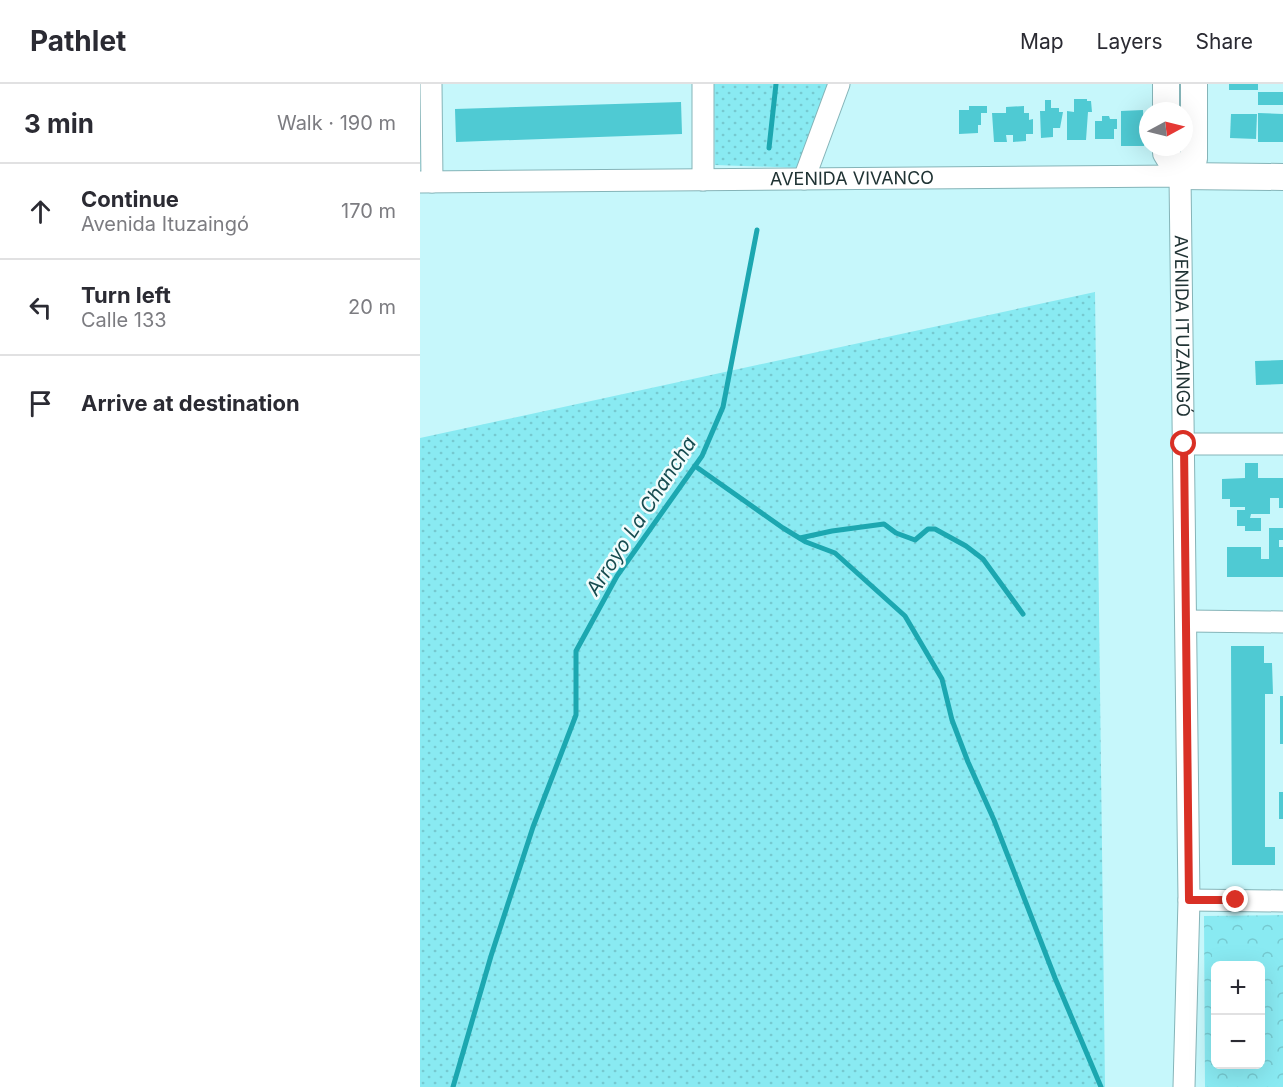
<!DOCTYPE html>
<meta charset="utf-8">
<style>
:root{--surface:#fff;--page:#f2f2f3;--text:#2b2b33;--muted:#7c7c81;--line:#e1e1e2}
body{margin:0;font-family:Inter,sans-serif;background:var(--page);color:var(--text)}
.controls{position:absolute;right:18px;bottom:18px;display:grid;overflow:hidden;border-radius:9px;box-shadow:0 6px 24px #0002}
.controls button{width:54px;height:54px;display:grid;place-items:center;padding:0;border:0;border-bottom:2px solid var(--line);background:var(--surface);color:var(--text);font:30px sans-serif}
.compass{position:absolute;left:719px;top:18px;width:54px;height:54px;border-radius:50%;background:var(--surface);box-shadow:0 6px 24px #0002;rotate:83deg}
.stop{position:absolute;width:18px;height:18px;margin:-14px;border:4px solid #d93025;border-radius:50%;background:#fff}
.stop.end{background:#d93025;border-color:#fff;box-shadow:0 2px 6px #0008}
.list{margin:0;padding:0;list-style:none}
h2{display:flex;justify-content:space-between;align-items:center;height:78px;margin:0;padding:0 24px;font-size:26px}
h2 small{font-size:20px;font-weight:400;color:var(--muted)}
.list li{display:grid;grid-template-columns:39px 1fr auto;gap:18px;align-items:center;box-sizing:border-box;height:96px;padding:0 24px;border-top:2px solid var(--line)}
.list b{display:block;font-size:22px;white-space:nowrap}
.list p{margin:0;font-size:20px;white-space:nowrap;color:var(--muted)}
.list em{font-size:20px;font-style:normal;color:var(--muted)}
.icon{flex:none;width:33px;height:33px;fill:none;stroke:currentColor;stroke-width:2;stroke-linecap:round;stroke-linejoin:round}
.map{position:relative;flex:none;width:863px;height:1003px;overflow:hidden}
header{display:flex;align-items:center;gap:36px;box-sizing:border-box;height:84px;padding:0 30px;background:var(--surface);border-bottom:2px solid var(--line)}
header strong{font-size:28px}
nav{display:flex;gap:33px;margin-inline-start:auto;font-size:21px}
main{display:flex}
aside{flex:1;background:var(--surface)}
.map>svg:first-child{display:block}
.grass{fill:url(#grass-dots)}
.park{fill:url(#park-crowns);fill-rule:evenodd}
.garden{fill:#89eaf2}
.lines{fill:none;stroke-linecap:round;stroke-linejoin:round}
.stream{stroke:#1ca7b0;stroke-width:5}
.building{fill:#4fcad3}
.minor-casing{stroke:#85b4b8;stroke-width:23}
.major-casing{stroke:#85b4b8;stroke-width:28}
.minor{stroke:#fff;stroke-width:21}
.major{stroke:#fff;stroke-width:26}
.route{stroke:#d93025;stroke-width:8}
.labels{text-anchor:middle;stroke-width:5;stroke-linejoin:round;paint-order:stroke}
.street-label{font-size:18px;fill:#203334;stroke:#f2fcfc}
.water-label{font-size:20px;font-style:italic;fill:#164c50;stroke:#f2fcfc}
</style>
<header>
<strong>Pathlet</strong>
<nav><a>Map</a><a>Layers</a><a>Share</a></nav>
</header>
<main>
<aside>
<h2>3 min<small>Walk · 190 m</small></h2>
<ul class="list">
<li><svg class="icon" aria-label="ahead" viewBox="0 0 24 24"><path d="M12 20V5M6 11l6-6 6 6"/></svg><div><b>Continue</b><p>Avenida Ituzaingó</p></div><em>170 m</em></li>
<li><svg class="icon" aria-label="left" viewBox="0 0 24 24"><path d="M17 20v-9H6M10 6l-5 5 5 5"/></svg><div><b>Turn left</b><p>Calle 133</p></div><em>20 m</em></li>
<li><svg class="icon" aria-label="arrive" viewBox="0 0 24 24"><path d="M6 21V4h12l-3 4 3 4H6"/></svg><div><b>Arrive at destination</b></div></li>
</ul>
</aside>
<div class="map">
<svg width="863" height="1003" viewBox="0 0 863 1003">
<defs>
<pattern id="grass-dots" width="8" height="8" patternUnits="userSpaceOnUse" patternTransform="scale(1.5)"><rect width="8" height="8" fill="#89eaf2"/><path d="M2 2h.1M6 6h.1" fill="none" stroke="#76c9d0" stroke-width="1.8" stroke-linecap="round"/></pattern>
<pattern id="park-crowns" width="20" height="18" patternUnits="userSpaceOnUse" patternTransform="scale(1.5)"><rect width="20" height="18" fill="#89eaf2"/><path d="M2 6a3 3 0 1 1 6 0M12 15a3 3 0 1 1 6 0" fill="none" stroke="#76c9d0"/></pattern>
</defs>
<rect width="100%" height="100%" fill="#c6f7fb"/>
<!-- grass -->
<g class="grass">
<polygon points="294,0 412,0 382,84 295,81"/>
<polygon points="675,208 685,1003 0,1003 0,354"/>
</g>
<!-- park -->
<path class="park" d="M 863,831 L 863,1003 L 785,1003 L 784,832 ZM 796,882 L 840,882 L 840,980 L 796,980 Z"/>
<!-- garden -->
<polygon class="garden" points="792,865 840,865 840,881 796,882 795,954 793,954"/>
<g class="lines">
<!-- stream -->
<g class="stream">
<polyline points="349,64 356,0"/>
<polyline points="275,382 363,444 386,458 415,469 485,532 522,595 532,636 548,678 574,736 635,894 681,1003"/>
<polyline points="380,454 412,447 464,440 476,449 495,456 508,445 515,445 546,462 563,475 603,530"/>
<polyline points="33,1003 71,872 113,743 156,631 156,567 197,492 282,372 303,323 337,146"/>
</g>
</g>
<!-- building -->
<g class="building">
<rect x="809" y="0" width="29" height="6"/>
<rect x="838" y="8" width="25" height="13"/>
<polygon points="654,15 667,15 667,17 671,17 672,28 668,28 666,56 647,56 647,27 654,28"/>
<polygon points="625,16 631,16 631,24 639,24 639,28 643,28 640,44 633,44 633,53 621,54 620,27 625,27"/>
<polygon points="261,18 262,50 36,58 35,25"/>
<polygon points="549,22 567,22 567,29 561,29 561,41 558,41 558,49 539,50 539,26 549,26"/>
<polygon points="604,22 604,29 609,29 609,36 613,35 613,50 606,50 606,57 593,58 593,51 586,51 587,58 574,58 572,29 586,29 586,23"/>
<polygon points="723,26 724,62 701,62 701,27"/>
<polygon points="838,29 863,30 863,58 838,58"/>
<polygon points="811,30 837,30 836,55 810,54"/>
<polygon points="682,32 689,32 690,35 697,35 697,45 694,45 694,55 675,55 675,37 682,37"/>
<polygon points="863,276 863,300 836,301 835,277"/>
<polygon points="825,379 838,379 838,394 863,394 863,424 859,424 859,414 850,414 850,430 831,430 830,434 841,434 841,447 825,447 825,442 817,442 817,426 825,426 825,423 810,423 810,415 802,415 802,395 825,394"/>
<polygon points="849,444 863,444 863,456 859,456 859,463 863,463 863,493 807,493 807,463 841,463 841,475 849,475"/>
<polygon points="811,562 844,562 844,579 852,579 853,610 845,610 845,763 855,763 855,781 812,781"/>
<rect x="860" y="612" width="3" height="48"/>
<rect x="859" y="708" width="4" height="27"/>
</g>
<g class="lines">
<!-- minor casing -->
<g class="minor-casing">
<g id="minor">
<polyline points="11,0 12,98"/>
<polyline points="283,0 283,96"/>
<polyline points="384,95 419,0"/>
<path id="s1" d="M 0,98 L 760,92 L 769,816 L 764,1003"/>
<polyline points="764,360 863,360"/>
<polyline points="767,537 863,538"/>
<polyline points="769,816 863,817"/>
</g>
</g>
<!-- major casing -->
<g class="major-casing">
<g id="major">
<polyline points="746,27 746,0"/>
<polyline points="746,63 746,69 760,92"/>
<polyline points="760,92 863,93"/>
<polyline points="760,92 774,75 774,0"/>
</g>
</g>
<!-- minor -->
<use href="#minor" class="minor"/>
<!-- major -->
<use href="#major" class="major"/>
</g>
<g class="lines">
<!-- route -->
<polyline class="route" points="764,360 769,816 816,816"/>
</g>
<g class="labels">
<!-- street labels -->
<g class="street-label">
<text dy="6" stroke="none"><textPath href="#s1" startOffset="432">AVENIDA VIVANCO</textPath></text>
<text dy="6" stroke="none"><textPath href="#s1" startOffset="910">AVENIDA ITUZAINGÓ</textPath></text>
</g>
<!-- water labels -->
<g class="water-label">
<text transform="translate(221 432) rotate(-57)" y="7">Arroyo La Chancha</text>
</g>
</g>
</svg>
<div class="controls">
<button>+</button>
<button>−</button>
</div>
<svg class="compass" viewBox="-18 -18 36 36"><path d="M0-13l5 13h-10z" fill="#e53935"/><path d="M0 13l5-13h-10z" fill="#7c7c81"/></svg>
<div class="stop" style="left:764px;top:360px"></div>
<div class="stop end" style="left:816px;top:816px"></div>
</div>
</main>
